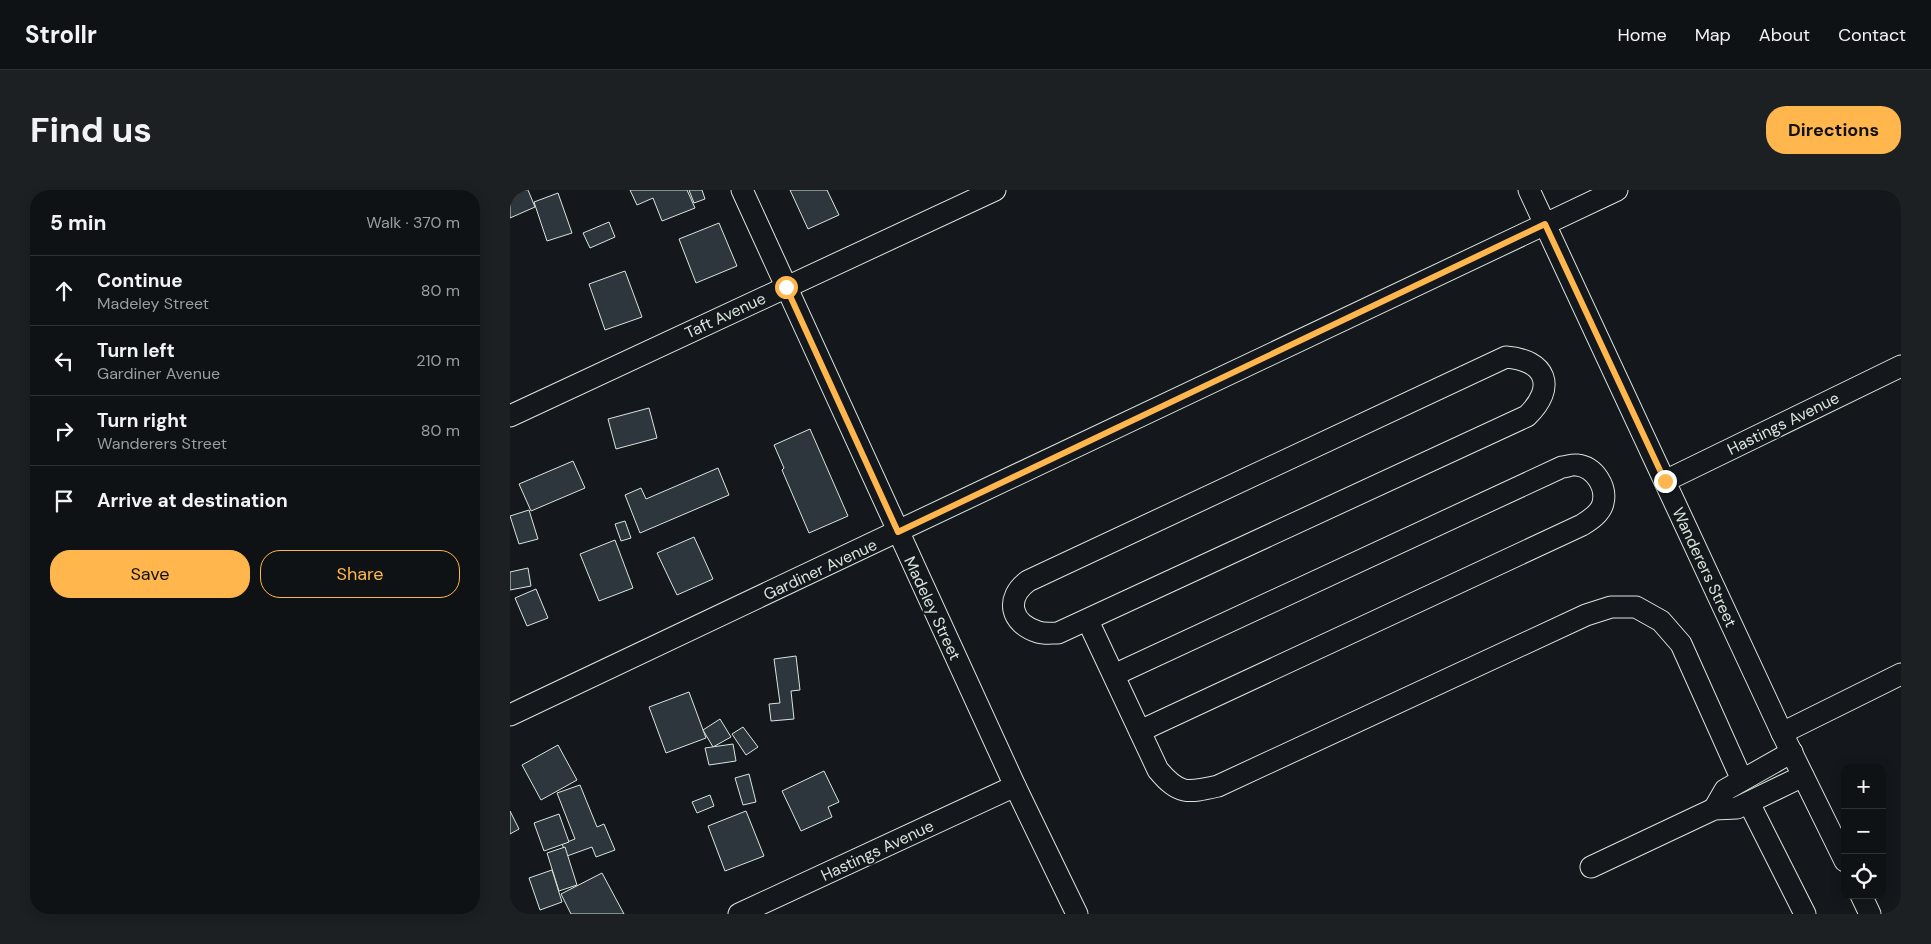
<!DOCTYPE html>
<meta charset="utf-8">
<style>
:root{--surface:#0f1215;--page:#1d2022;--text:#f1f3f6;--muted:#9b9ea0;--line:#2f3234;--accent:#ffb74d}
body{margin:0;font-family:"DM Sans",sans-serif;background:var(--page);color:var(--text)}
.controls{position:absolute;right:15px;bottom:15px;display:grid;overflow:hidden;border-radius:10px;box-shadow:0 2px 12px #0003}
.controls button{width:45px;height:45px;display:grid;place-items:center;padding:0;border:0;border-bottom:1px solid var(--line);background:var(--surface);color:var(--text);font:25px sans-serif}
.stop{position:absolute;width:15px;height:15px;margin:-11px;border:4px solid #ffb74d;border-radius:50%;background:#fff}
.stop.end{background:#ffb74d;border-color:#fff;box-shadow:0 1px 5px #0008}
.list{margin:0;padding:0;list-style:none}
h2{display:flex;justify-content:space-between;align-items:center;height:65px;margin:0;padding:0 20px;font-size:21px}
h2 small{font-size:16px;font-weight:400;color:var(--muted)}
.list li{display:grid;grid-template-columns:32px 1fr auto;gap:15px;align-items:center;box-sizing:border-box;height:70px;padding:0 20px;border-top:1px solid var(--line)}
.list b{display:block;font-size:19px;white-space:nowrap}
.list p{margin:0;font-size:16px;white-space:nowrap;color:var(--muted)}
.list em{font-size:16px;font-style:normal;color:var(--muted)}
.actions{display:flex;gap:10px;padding:15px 20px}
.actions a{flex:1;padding:11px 0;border:1px solid var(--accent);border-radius:20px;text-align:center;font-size:18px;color:var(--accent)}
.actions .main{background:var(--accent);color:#111}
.icon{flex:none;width:28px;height:28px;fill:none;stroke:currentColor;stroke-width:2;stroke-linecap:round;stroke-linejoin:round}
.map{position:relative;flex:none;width:1391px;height:724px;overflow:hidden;border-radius:20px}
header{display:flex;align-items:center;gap:30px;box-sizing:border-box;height:70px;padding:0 25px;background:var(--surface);border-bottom:1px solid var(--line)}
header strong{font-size:24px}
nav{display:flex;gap:28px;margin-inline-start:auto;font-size:18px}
.intro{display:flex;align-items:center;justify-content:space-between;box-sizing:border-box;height:120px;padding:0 30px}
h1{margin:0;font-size:35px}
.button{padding:12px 22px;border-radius:20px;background:var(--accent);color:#111;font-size:18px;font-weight:700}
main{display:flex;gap:30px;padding:0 30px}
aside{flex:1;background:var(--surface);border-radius:20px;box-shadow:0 2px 12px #0003}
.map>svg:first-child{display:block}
.building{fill:#2c363c;stroke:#d8e6dc}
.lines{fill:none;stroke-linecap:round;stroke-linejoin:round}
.minor-casing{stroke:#d8e6dc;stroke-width:23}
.minor{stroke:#14181c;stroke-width:21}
.route{stroke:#ffb74d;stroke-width:6}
.labels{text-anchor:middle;stroke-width:4;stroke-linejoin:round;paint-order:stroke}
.street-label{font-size:16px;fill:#d8e6dc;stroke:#14181c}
</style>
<header>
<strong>Strollr</strong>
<nav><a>Home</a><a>Map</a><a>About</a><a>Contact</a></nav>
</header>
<div class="intro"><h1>Find us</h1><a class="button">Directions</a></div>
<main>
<aside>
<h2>5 min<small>Walk · 370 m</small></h2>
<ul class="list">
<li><svg class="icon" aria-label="ahead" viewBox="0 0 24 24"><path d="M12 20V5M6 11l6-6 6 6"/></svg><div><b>Continue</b><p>Madeley Street</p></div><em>80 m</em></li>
<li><svg class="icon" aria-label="left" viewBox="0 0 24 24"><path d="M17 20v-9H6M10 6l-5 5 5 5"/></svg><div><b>Turn left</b><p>Gardiner Avenue</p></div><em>210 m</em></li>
<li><svg class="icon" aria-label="right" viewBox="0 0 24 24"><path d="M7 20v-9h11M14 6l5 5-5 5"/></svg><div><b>Turn right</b><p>Wanderers Street</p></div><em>80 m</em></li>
<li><svg class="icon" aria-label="arrive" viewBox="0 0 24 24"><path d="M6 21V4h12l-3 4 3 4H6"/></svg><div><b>Arrive at destination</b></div></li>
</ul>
<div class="actions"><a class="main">Save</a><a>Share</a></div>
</aside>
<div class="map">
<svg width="1391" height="724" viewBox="0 0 1391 724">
<rect width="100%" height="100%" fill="#14181c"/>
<!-- building -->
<g class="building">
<polygon points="0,0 18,0 25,17 0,28"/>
<polygon points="120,0 177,0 185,18 152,31 143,8 127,15"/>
<polygon points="179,0 192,0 195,9 184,13"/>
<polygon points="280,0 317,0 329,25 298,39"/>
<polygon points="48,3 62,43 37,51 24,12"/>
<polygon points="99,32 105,47 80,58 73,43"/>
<polygon points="209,33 227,76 186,93 169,49"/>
<polygon points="115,81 132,127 95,140 79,94"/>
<polygon points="139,218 147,248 106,259 98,229"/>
<polygon points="300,239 338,326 299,343 272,280 274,278 264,255"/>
<polygon points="63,271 75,298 21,321 9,294"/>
<polygon points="208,278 219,305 130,343 115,305 131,298 136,309"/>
<polygon points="19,320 28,349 9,354 0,326"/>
<polygon points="115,331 121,348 111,351 105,334"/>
<polygon points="184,347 203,389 167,405 147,363"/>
<polygon points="105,350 123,398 89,411 70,364"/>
<polygon points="18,378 21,396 0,400 0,382"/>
<polygon points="26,399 38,428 17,436 5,408"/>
<polygon points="286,466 290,500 281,501 284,529 261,531 259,514 270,513 264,469"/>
<polygon points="179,502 196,548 156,563 139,517"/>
<polygon points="210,529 221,547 203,557 193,540"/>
<polygon points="233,537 248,557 236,565 222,544"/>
<polygon points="223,554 226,571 199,575 195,558"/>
<polygon points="48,555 67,590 31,610 12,575"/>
<polygon points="314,581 329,612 318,617 322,627 291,641 272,601"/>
<polygon points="239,584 246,612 233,615 225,588"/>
<polygon points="70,595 87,637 94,634 105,660 86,667 82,657 57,666 52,654 65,649 47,603"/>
<polygon points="200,605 204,616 187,623 182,612"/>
<polygon points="0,621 9,639 0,644"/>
<polygon points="236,621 254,666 215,681 198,636"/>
<polygon points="49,624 59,652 34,661 24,633"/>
<polygon points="55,657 67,695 49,701 37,663"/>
<polygon points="42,680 52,712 30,720 19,688"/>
<polygon points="92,683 114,724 61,724 51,704"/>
</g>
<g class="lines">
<!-- minor casing -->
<g class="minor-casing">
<g id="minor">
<polyline points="232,0 505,596 567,724"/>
<polyline points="1019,0 1272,543 1335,671"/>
<path d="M 996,167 C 1036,170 1047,197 1017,226 L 548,443 C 541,443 534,444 528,442 C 500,433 495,408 518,391 Z"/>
<polyline points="0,226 485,0"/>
<polyline points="1155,291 1391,176"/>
<path d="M 578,431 L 648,580 C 669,605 677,603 708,596 L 1076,425 L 1101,417 L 1126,417 L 1151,431 L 1171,454 L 1232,590"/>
<path d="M 604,485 L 1052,277 C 1056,277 1063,274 1067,275 C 1085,277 1097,297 1093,313 C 1091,323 1080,330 1072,335 L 630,541"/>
<polyline points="0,525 1107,0"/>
<polyline points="1272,543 1391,484"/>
<polyline points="1239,613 1295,724"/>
<polyline points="1204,619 1215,600 1282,562"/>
<polyline points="1081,677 1204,619 1227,618 1293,586"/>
<polyline points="1351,705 1360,724"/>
<polyline points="229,724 505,596"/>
</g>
</g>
<!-- minor -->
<use href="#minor" class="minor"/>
</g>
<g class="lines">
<!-- route -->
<polyline class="route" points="276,97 388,342 1035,34 1155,291"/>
</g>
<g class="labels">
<!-- street labels -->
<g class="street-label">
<text transform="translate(215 125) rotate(-25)" y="6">Taft Avenue</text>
<text transform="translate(1273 233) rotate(-26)" y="6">Hastings Avenue</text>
<text transform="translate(1195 377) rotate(65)" y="6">Wanderers Street</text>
<text transform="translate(310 379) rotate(-25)" y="6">Gardiner Avenue</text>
<text transform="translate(423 418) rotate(65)" y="6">Madeley Street</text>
<text transform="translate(367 660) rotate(-25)" y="6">Hastings Avenue</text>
</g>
</g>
</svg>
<div class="controls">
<button>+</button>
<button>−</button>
<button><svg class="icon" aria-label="locate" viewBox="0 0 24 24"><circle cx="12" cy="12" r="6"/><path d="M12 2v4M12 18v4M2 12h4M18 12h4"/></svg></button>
</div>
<div class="stop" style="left:276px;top:97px"></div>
<div class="stop end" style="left:1155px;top:291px"></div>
</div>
</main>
